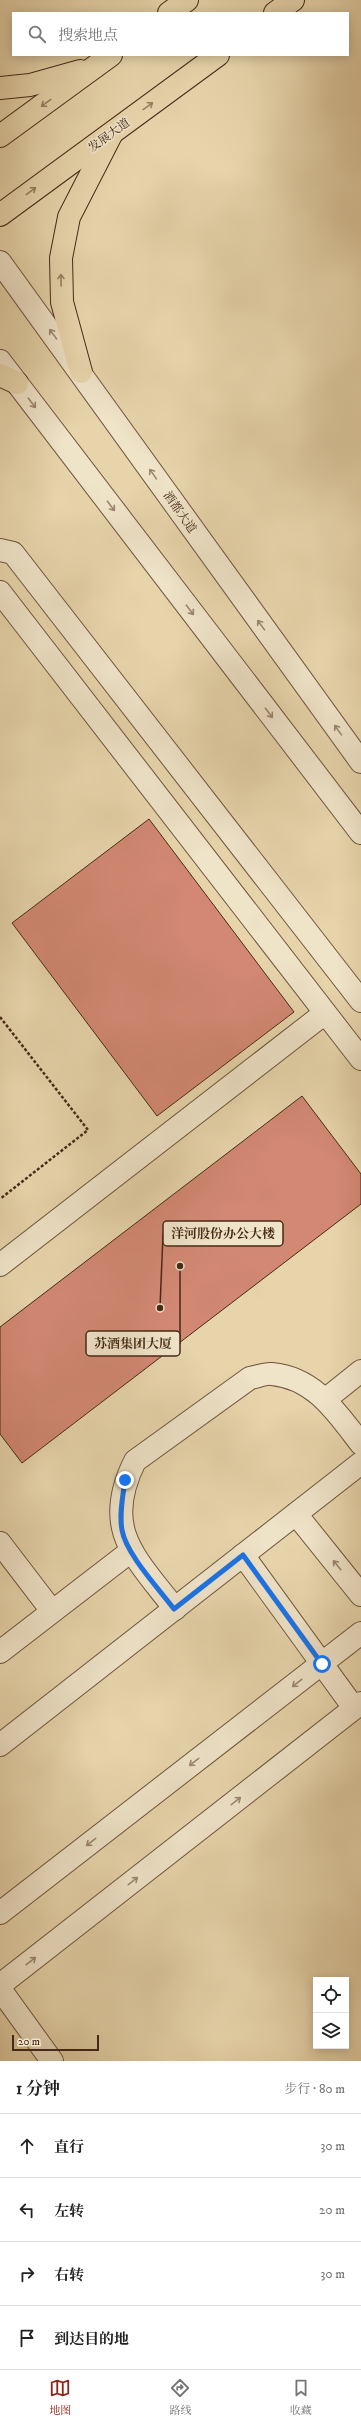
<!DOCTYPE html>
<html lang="zh">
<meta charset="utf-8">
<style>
:root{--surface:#fff;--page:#f6f6f6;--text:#222;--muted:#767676;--line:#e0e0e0;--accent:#8f2418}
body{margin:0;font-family:"IM FELL DW Pica","Noto Serif SC",serif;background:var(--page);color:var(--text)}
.controls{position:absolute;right:12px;bottom:12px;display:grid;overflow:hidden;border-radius:0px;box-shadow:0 2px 10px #0003}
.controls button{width:36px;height:36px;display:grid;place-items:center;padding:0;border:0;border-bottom:1px solid var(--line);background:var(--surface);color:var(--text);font:20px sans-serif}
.scale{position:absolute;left:12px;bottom:10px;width:87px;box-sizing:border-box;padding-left:4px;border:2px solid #462a17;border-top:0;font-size:11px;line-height:14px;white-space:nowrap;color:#462a17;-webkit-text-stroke:3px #efe3c8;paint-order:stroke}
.stop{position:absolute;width:12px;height:12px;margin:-9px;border:3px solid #1a73e8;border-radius:50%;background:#fff}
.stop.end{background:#1a73e8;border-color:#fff;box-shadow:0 1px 4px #0008}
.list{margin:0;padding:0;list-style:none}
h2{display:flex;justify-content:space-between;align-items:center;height:52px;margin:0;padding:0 16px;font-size:17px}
h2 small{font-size:13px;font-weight:400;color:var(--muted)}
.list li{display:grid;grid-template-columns:26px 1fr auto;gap:12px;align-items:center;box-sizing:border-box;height:64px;padding:0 16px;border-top:1px solid var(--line)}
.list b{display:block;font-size:15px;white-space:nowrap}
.list em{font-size:13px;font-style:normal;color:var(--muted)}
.icon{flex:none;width:22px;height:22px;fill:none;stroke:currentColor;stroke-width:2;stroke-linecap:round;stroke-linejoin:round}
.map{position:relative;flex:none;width:361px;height:2061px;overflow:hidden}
.search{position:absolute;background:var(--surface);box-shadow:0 2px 10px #0003;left:12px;right:12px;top:12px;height:44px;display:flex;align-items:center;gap:10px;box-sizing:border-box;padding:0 14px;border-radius:0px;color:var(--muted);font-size:15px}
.sheet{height:308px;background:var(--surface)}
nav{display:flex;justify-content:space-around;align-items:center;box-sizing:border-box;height:56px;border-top:1px solid var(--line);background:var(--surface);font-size:11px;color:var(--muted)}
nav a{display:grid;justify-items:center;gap:2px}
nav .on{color:var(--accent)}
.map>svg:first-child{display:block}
.building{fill:#d28873;stroke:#462a17}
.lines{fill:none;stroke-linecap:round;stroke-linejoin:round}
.minor-casing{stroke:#6e543c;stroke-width:24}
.major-casing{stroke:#462a17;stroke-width:24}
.path{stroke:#462a17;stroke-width:2.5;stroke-dasharray:3 2;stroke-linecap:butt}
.minor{stroke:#efe3c8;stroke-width:22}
.major{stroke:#e7d4ab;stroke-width:22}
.oneway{stroke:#967f61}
.oneway2{stroke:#9a8670}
.route{stroke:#1a73e8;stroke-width:5}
.labels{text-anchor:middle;stroke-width:3.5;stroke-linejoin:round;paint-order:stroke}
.street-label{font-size:12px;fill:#462a17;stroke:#efe3c8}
.leader{fill:none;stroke:#462a17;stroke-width:1.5}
.callout-dot{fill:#462a17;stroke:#efe3c8;stroke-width:1.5}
.callout{fill:#efe3c8;stroke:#462a17;stroke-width:1.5}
.callout-label{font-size:13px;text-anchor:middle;font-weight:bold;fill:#462a17}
</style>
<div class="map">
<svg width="361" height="2061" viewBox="0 0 361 2061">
<rect width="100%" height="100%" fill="#e7d4ab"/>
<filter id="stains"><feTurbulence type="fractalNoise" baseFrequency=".005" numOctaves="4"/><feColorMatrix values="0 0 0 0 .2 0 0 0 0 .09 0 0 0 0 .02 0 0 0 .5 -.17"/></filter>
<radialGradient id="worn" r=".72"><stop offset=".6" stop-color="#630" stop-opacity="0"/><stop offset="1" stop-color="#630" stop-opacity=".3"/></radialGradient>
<!-- building -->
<g class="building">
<polygon points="149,819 294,1012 157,1116 12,923"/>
<polygon points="302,1096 361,1174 361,1204 22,1463 0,1434 0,1327"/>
</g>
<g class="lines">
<!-- minor casing -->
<g class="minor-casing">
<g id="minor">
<polyline points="0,262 361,762"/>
<polyline points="0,361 361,833"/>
<polyline points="0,550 13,553 361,1001"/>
<polyline points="0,592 361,1059"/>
<polyline points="0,1265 325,1013"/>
<polyline points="326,1399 361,1371"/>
<polyline points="296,1514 361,1595"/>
<polyline points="0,1543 52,1611"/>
<polyline points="243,1555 354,1708"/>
<path d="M 175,1609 C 135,1557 101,1529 135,1461 L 250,1378 C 257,1377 265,1373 272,1374 C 315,1378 337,1413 361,1444"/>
<polyline points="0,1652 131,1551"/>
<polyline points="0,1745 361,1463"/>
<polyline points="0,1913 361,1633"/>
<polyline points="0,1985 361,1703"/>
<polyline points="0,1989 52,2061"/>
</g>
</g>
<!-- major casing -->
<g class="major-casing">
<g id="major">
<polyline points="169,13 187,0"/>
<polyline points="275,13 293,0"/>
<polyline points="0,88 30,85 80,71"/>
<polyline points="0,136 111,55"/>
<polyline points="0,215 218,55"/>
<polyline points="81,372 62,302 61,258 69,217 111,135"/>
<polyline points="0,375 17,383"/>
</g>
</g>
<!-- path -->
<polyline class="path" points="0,1017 88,1130 0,1199"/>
<!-- minor -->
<use href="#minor" class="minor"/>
<!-- major -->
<use href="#major" class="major"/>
</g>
<!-- one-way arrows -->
<defs><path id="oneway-shaft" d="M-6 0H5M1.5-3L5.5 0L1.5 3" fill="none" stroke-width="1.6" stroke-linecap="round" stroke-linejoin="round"/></defs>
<g class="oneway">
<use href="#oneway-shaft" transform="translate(46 103) rotate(144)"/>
<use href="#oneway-shaft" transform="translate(148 106) rotate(-36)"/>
<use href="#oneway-shaft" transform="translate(31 191) rotate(-36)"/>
<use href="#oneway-shaft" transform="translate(61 280) rotate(-91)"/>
</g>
<g class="oneway2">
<use href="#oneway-shaft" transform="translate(53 334) rotate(-126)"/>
<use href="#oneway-shaft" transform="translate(32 403) rotate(53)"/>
<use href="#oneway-shaft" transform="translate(153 474) rotate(-125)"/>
<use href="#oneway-shaft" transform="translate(111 506) rotate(53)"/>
<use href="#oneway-shaft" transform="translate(190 610) rotate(53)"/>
<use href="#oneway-shaft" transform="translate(261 625) rotate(-126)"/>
<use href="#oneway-shaft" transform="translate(269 713) rotate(53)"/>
<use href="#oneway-shaft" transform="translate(338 730) rotate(-126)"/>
<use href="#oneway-shaft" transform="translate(337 1565) rotate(-129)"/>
<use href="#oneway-shaft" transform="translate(297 1683) rotate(142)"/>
<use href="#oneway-shaft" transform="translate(194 1762) rotate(142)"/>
<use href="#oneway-shaft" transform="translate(236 1801) rotate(-38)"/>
<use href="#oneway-shaft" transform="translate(91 1842) rotate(142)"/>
<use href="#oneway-shaft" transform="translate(133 1881) rotate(-38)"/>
<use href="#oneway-shaft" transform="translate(31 1961) rotate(-38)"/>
</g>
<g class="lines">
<!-- route -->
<path class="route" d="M 125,1480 C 123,1496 119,1514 122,1530 C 126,1554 159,1589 174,1609 L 243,1555 L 322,1664"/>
</g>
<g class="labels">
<!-- street labels -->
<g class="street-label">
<text transform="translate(109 135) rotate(-36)" y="4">发展大道</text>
<text transform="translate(180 512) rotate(55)" y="4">酒都大道</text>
</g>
</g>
<!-- callouts -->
<path class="leader" d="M160 1308L163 1234M180 1266L180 1344"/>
<g class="callout-dot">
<circle cx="160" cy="1308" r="4"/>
<circle cx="180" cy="1266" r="4"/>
</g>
<g class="callout">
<rect x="163" y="1221" width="120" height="25" rx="4"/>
<rect x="86" y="1331" width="94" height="25" rx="4"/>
</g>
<g class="callout-label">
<text x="223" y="1238">洋河股份办公大楼</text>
<text x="133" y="1348">苏酒集团大厦</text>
</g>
<rect width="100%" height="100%" filter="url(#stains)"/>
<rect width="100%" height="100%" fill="url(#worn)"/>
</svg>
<div class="controls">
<button><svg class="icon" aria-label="locate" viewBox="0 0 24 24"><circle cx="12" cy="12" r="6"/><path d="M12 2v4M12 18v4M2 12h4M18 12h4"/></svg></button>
<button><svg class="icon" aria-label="layers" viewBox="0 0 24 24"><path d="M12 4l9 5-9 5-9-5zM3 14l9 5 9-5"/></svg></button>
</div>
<div class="scale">20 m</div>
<div class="stop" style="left:322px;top:1664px"></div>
<div class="stop end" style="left:125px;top:1480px"></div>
<div class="search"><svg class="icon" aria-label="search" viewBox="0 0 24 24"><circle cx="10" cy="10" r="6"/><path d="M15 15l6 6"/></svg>搜索地点</div>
</div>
<section class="sheet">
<h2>1 分钟<small>步行 · 80 m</small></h2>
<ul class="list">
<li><svg class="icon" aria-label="ahead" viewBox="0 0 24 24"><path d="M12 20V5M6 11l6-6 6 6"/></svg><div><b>直行</b></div><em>30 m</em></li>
<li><svg class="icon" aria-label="left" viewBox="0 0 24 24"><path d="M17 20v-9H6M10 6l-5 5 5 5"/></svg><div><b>左转</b></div><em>20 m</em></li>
<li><svg class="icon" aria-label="right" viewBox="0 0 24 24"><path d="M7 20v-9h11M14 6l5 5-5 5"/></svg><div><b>右转</b></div><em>30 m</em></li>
<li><svg class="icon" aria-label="arrive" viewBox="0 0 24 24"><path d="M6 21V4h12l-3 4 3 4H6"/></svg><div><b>到达目的地</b></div></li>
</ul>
</section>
<nav>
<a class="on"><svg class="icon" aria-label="map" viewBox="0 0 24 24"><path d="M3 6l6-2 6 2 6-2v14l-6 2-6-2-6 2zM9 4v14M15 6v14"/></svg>地图</a>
<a><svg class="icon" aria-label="directions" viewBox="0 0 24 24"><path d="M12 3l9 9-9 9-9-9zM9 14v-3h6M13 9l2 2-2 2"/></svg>路线</a>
<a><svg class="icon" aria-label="saved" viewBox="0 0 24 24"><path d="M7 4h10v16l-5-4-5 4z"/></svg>收藏</a>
</nav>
